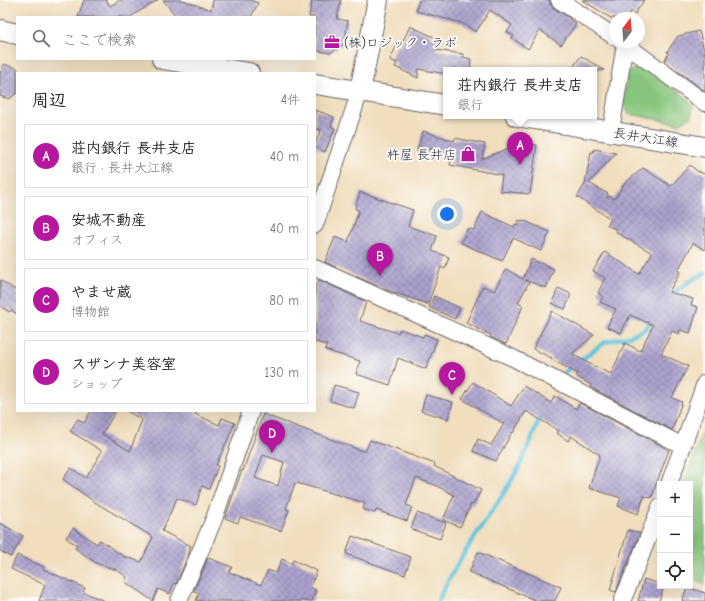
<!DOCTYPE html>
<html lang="ja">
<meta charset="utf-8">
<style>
:root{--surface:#fff;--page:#f2f2f2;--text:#222;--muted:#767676;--line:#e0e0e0;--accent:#b5179e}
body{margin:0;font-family:"Comic Neue","Klee One",sans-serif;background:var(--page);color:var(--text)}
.controls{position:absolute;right:12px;bottom:12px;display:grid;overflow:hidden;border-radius:0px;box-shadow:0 4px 16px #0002}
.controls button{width:36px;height:36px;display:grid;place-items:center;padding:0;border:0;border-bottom:1px solid var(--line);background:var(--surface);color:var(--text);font:20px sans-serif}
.compass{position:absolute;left:609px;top:12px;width:36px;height:36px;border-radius:50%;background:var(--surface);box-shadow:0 4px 16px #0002;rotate:16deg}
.you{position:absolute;left:447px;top:214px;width:14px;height:14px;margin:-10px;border:3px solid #fff;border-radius:50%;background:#1a73e8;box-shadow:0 0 0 6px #1a73e833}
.badge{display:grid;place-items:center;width:26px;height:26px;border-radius:50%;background:var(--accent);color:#fff;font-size:13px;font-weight:700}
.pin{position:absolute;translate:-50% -33px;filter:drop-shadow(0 1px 2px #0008)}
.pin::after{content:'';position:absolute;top:21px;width:14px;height:12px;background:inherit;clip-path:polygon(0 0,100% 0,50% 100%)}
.popup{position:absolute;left:443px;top:67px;width:154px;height:52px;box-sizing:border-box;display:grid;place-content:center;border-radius:0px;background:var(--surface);filter:drop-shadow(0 1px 3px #0005);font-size:13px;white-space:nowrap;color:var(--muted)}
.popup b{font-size:15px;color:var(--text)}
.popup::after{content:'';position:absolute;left:50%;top:100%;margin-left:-8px;border:8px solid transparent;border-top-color:var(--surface)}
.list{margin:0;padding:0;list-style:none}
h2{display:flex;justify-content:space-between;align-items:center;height:52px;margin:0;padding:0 16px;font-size:17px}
h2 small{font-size:13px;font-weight:400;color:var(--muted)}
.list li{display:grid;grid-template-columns:26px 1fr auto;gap:12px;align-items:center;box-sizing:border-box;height:64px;margin:0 8px 8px;padding:0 8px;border:1px solid var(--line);border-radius:0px}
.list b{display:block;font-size:15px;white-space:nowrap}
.list p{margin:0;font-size:13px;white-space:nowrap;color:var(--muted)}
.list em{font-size:13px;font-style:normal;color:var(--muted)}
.icon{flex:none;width:22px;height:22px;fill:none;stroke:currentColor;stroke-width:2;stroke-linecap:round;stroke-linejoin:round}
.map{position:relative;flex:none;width:705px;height:601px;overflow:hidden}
.search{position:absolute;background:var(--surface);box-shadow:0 4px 16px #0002;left:16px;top:16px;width:300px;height:44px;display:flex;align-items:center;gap:10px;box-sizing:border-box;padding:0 14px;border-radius:0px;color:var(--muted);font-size:15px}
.panel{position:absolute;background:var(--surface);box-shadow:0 4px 16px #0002;left:16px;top:72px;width:300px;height:340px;border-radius:0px}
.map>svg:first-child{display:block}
.park{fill:#87c57b;stroke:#54745b}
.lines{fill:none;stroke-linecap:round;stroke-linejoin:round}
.stream{stroke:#5ec2dc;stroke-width:4.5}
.building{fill:url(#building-cross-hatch);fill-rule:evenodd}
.minor-casing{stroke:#6a6468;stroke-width:18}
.major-casing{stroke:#6a6468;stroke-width:22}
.minor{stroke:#fff;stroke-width:16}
.major{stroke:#fff;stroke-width:20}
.labels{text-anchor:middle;stroke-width:3.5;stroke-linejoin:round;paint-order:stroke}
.poi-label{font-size:13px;fill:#22223b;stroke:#fdfcf7;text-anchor:start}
.street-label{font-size:13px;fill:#22223b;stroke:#fdfcf7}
</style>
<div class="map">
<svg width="705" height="601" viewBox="0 0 705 601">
<defs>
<pattern id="building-cross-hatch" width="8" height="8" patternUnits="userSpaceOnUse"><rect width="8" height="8" fill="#aca3ce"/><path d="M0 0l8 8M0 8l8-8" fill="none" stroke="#8c84a8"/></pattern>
</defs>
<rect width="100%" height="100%" fill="#fdfcf7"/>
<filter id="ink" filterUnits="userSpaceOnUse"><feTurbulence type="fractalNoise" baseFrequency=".025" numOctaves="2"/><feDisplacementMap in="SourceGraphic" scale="8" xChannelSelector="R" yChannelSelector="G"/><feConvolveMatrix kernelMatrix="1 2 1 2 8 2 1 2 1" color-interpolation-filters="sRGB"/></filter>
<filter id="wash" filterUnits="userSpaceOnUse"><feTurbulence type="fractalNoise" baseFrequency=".012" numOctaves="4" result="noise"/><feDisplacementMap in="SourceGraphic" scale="16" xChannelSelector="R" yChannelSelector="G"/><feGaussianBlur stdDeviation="0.9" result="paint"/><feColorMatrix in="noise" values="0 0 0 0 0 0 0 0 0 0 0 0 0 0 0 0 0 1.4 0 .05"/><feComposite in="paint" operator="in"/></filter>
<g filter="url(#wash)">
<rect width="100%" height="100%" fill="#f0debd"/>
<!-- park -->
<g class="park">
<polygon points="641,66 687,98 693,106 691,116 680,124 629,114 623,104 628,72"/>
<polygon points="705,425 705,585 690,578 690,484 684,484"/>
</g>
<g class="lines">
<!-- stream -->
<g class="stream">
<polyline points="669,296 690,281 705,273"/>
<polyline points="560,379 562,374 605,342 630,336 645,329 652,320"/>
<path d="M 438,601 C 458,556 490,518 514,476 C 526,456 533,435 541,414"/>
</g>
</g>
<g id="blocks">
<!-- building -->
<g class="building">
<polygon points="84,0 106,0 110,6 120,0 158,0 130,17 78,17"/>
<polygon points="163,0 182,0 211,10 213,0 250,0 258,3 251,17 180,17 175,15"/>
<polygon points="312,0 341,0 337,19 348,21 344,44 330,53 315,50 315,17 309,17"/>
<polygon points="419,0 550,0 550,4 553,8 570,18 569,19 576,24 561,45 540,30 528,49 512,38 514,36 507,32 512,25 490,10 476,32 462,23 416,11"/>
<polygon points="582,0 644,0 635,14 631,11 627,18 611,18"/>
<polygon points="410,26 440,40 435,50 463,54 463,57 471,59 470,70 446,70 446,74 418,69 418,78 395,67 397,63 390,60 397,45 400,47"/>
<polygon points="699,31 705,54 705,91 664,61 669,53 667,52 678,36"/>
<polygon points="581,56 604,70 571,70"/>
<polygon points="3,64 17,68 17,93 9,99 0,96 0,74"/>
<polygon points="315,110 334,117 331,126 335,128 325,152 315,147 315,144 321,130 315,128"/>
<polygon points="423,131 454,141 455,138 485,144 482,159 521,143 537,145 530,194 500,191 502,175 450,165 452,155 431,148 429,154 417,150"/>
<polygon points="594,149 616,153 589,183 608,194 607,198 610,196 614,199 624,184 643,168 671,186 690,165 697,171 705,174 705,250 693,243 678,270 680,272 669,292 693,299 691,305 698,307 690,333 680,330 679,334 672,331 661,354 688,366 672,398 682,402 672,430 590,387 591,385 576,376 578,374 551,359 552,358 533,349 552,311 594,335 572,354 592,365 611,374 625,343 640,351 653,325 630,315 621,333 607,327 616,309 600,302 603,296 598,293 605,278 593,271 605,252 639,274 652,253 616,232 617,230 607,225 611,219 577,197 585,184 591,152 593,153"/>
<polygon points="360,192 413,210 408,226 437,236 432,251 449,257 445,269 441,267 428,304 384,289 325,262 335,237 348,242 359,210 355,209"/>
<polygon points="482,212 514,227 515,224 517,225 519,220 522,221 523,220 550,232 541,251 513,238 502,261 461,243 468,228 474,230"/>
<polygon points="531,259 554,269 546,288 525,280 529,282 518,303 523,306 506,344 490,337 491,335 466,323 483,286 494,291 506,269 523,279"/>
<polygon points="0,280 17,291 17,314 11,310 9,312 0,306"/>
<polygon points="319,280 366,302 360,321 398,333 400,329 423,337 424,334 437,339 426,369 398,358 390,385 356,374 360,361 325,350 327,345 315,342 315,282 318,283"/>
<polygon points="558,288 571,294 565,309 552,303"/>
<polygon points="434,296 460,308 455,319 429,307"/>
<polygon points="473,382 511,406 524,386 551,403 555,396 576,409 580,403 669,450 651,498 644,496 638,514 618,506 621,498 589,488 600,455 571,436 568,441 557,433 559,431 526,411 513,433 512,432 496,461 473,451 478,439 491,445 504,424 462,399"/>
<polygon points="334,385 359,392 354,408 330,401"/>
<polygon points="426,395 453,402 448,419 421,411"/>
<polygon points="91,411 116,411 102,434 130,451 142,420 127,411 197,411 195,414 219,425 222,418 235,423 216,465 218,466 209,489 202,486 196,505 177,498 162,531 191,546 189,550 190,551 176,584 174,583 170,594 158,589 153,601 125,582 127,577 117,570 96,563 75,548 77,545 66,538 73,528 97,544 100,540 123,556 141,562 153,537 93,501 63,479 71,468 86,478 102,451 70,431 78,419 84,423"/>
<path d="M 263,414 L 365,452 L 370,440 L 435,464 L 434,466 L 481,490 L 473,505 L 471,504 L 460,527 L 443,520 L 454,495 L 435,485 L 416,478 L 406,505 L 412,507 L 407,521 L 376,510 L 375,513 L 363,509 L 365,503 L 297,483 L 297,484 L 295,483 L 286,509 L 289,510 L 281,531 L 240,517 L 238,523 L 225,518 L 242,470 L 243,471 ZM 263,455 L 284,462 L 278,486 L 255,478 Z"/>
<polygon points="417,513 446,523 440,539 411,529"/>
<polygon points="0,523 23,536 11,557 0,551"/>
<polygon points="628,530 640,533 616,592 610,590"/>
<polygon points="352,536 411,557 405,575 346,554"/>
<polygon points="478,552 561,587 555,601 537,601 469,572"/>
<polygon points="17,555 44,567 43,569 85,588 83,592 105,601 39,601 45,585 11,569"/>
<polygon points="208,558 232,567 229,572 261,585 268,570 276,573 282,559 292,564 293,560 317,571 310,587 316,590 312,601 196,601 199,593 194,591"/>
<polygon points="644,579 660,584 660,586 664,586 659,601 638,601"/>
<polygon points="687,587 705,593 705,601 682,601"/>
</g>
</g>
</g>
<g filter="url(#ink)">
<use href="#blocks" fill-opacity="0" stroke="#6a6468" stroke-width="1"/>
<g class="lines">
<!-- minor casing -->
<g class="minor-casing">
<g id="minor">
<polyline points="559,0 615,37"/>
<polyline points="625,44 705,103"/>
<polyline points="611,131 625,44 622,42"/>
<polyline points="315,225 360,91"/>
<polyline points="315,268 513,358 683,446"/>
<polyline points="669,484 683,446 705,383"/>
<polyline points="179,601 214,519 251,411"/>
<polyline points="622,601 637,566 660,507"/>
</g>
</g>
<!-- major casing -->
<g class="major-casing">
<g id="major">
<polyline points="0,30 17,34"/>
<polyline points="162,59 249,73"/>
<polyline points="315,84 446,105"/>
<polyline points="360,91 378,0"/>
<polyline points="516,116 705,147"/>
</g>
</g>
<!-- minor -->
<use href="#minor" class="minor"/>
<!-- major -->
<use href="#major" class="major"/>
</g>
</g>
<!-- icons -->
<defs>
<g id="office-bare" transform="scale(1.2)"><path d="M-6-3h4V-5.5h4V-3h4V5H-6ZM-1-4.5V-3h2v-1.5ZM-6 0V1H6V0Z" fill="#b5179e" stroke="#fdfcf7" stroke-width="2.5" paint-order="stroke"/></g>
<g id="shop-bare" transform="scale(1.2)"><path d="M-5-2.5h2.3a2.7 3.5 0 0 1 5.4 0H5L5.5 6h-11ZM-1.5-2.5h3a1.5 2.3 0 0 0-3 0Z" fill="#b5179e" stroke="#fdfcf7" stroke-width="2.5" paint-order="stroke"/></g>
</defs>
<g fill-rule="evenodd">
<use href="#office-bare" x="332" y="42"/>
<use href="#shop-bare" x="468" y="154"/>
</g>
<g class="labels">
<!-- poi labels -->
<g class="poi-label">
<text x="344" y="47">(株)ロジック・ラボ</text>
<text x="456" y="159" text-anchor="end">杵屋 長井店</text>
</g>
<!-- street labels -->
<g class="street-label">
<text transform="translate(646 137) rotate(9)" y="5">長井大江線</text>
</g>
</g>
</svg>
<div class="controls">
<button>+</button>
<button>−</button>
<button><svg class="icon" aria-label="locate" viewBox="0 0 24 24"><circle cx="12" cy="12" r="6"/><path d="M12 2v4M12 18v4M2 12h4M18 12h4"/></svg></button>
</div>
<svg class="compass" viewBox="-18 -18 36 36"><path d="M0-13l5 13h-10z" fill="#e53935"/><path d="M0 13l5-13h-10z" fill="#767676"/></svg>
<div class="you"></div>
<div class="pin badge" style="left:520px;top:165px">A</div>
<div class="popup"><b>荘内銀行 長井支店</b>銀行</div>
<div class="pin badge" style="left:380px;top:276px">B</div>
<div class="pin badge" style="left:452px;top:395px">C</div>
<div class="pin badge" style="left:272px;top:453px">D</div>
<div class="search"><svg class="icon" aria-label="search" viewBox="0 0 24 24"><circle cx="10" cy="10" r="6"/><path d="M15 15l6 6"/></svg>ここで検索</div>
<section class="panel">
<h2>周辺<small>4件</small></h2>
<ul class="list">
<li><span class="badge">A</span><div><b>荘内銀行 長井支店</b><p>銀行 · 長井大江線</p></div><em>40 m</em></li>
<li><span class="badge">B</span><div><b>安城不動産</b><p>オフィス</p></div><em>40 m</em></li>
<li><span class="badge">C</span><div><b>やませ蔵</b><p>博物館</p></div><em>80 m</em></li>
<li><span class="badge">D</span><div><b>スザンナ美容室</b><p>ショップ</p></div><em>130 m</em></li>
</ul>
</section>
</div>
